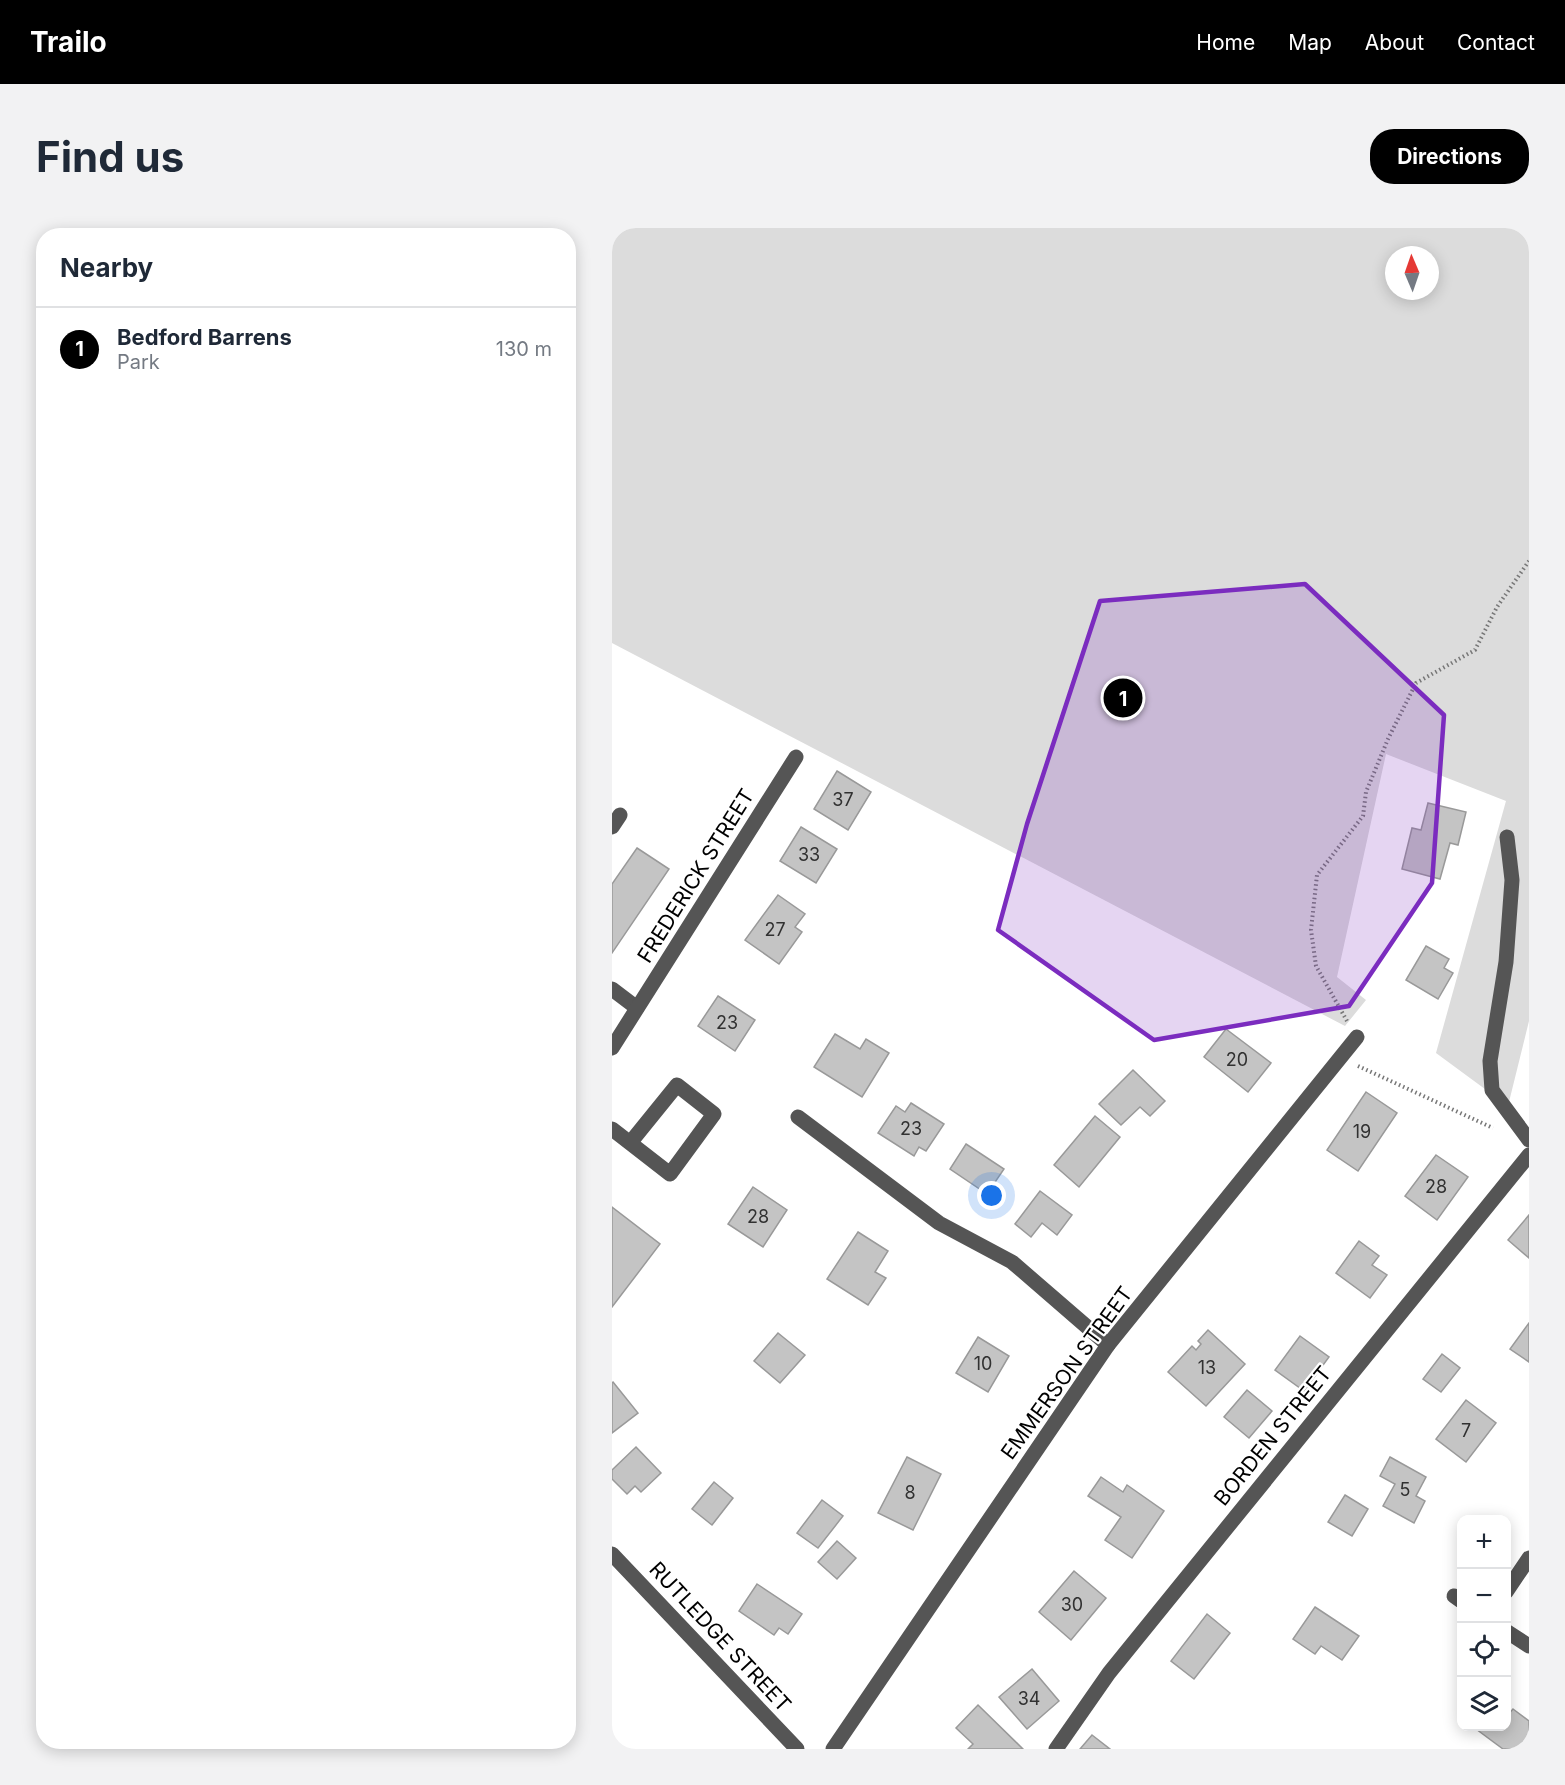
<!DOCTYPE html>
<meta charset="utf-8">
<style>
:root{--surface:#fff;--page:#f2f2f3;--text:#1f2937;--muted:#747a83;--line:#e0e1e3;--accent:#000}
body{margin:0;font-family:Inter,sans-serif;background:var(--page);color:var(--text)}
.controls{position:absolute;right:18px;bottom:18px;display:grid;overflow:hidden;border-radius:12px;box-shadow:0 3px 15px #0003}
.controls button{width:54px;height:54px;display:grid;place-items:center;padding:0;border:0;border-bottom:2px solid var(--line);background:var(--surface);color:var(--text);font:30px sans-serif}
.compass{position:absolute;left:773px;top:18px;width:54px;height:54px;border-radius:50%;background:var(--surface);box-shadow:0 3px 15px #0003;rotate:358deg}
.you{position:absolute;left:380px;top:968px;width:21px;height:21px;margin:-15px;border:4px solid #fff;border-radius:50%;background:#1a73e8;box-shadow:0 0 0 9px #1a73e833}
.badge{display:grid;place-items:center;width:39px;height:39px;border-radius:50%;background:var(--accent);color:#fff;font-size:20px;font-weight:700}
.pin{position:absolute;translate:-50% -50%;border:3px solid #fff;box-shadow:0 2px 6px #0006}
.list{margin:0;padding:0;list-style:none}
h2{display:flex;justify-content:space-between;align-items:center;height:78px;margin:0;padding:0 24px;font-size:26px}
h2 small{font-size:20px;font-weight:400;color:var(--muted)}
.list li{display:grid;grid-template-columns:39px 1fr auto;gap:18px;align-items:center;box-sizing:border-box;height:84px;padding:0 24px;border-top:2px solid var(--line)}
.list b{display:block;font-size:22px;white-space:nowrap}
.list p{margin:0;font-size:20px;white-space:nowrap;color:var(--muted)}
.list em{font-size:20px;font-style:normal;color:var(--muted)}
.icon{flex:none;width:33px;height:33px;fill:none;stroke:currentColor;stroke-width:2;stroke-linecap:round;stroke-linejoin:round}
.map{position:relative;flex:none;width:917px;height:1521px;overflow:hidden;border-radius:24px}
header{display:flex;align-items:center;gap:36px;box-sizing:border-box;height:84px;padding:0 30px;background:var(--accent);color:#fff}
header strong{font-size:28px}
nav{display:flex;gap:33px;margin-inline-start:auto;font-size:21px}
.intro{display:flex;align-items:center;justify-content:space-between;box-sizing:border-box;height:144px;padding:0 36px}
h1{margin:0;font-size:42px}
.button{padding:15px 27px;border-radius:24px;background:var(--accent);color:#fff;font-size:21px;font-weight:700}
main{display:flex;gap:36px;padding:0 36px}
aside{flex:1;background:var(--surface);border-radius:24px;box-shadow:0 3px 15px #0003}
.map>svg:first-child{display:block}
.green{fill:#dcdcdc;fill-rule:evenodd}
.building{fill:#c4c4c4;stroke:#999;stroke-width:1.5}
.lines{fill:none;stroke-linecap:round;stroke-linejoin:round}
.path{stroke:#777;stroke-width:4;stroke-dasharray:1.5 3;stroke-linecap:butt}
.minor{stroke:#555;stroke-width:15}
.marked{fill:#7b2cbf;fill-opacity:0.2;stroke:#7b2cbf;stroke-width:4.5;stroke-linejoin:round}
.labels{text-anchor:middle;stroke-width:4.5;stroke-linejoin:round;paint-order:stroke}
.number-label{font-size:18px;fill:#313131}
.street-label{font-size:21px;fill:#000;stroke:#fff}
</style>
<header>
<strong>Trailo</strong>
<nav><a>Home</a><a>Map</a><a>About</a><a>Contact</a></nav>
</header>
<div class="intro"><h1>Find us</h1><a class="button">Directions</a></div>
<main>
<aside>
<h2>Nearby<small></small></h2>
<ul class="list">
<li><span class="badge">1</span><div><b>Bedford Barrens</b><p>Park</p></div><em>130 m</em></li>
</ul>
</aside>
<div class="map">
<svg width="917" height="1521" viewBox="0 0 917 1521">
<rect width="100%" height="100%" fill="#fff"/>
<!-- green -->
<path class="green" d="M 0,0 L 917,0 L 917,793 L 896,878 L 824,825 L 894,573 L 774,526 L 725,749 L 754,772 L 733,798 L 0,415 ZM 782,27 L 818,27 L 818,63 L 782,63 Z"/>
<!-- building -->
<g class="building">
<polygon points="225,543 259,564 236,602 202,581"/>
<polygon points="816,575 854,584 846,617 838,615 828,651 790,641 800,600 809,602"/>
<polygon points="189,599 225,621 204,655 168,633"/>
<polygon points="25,620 57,641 0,725 0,656"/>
<polygon points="166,667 193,686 183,699 190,704 167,736 133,712"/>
<polygon points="814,718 837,731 832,740 841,745 826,771 794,752"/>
<polygon points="106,768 143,792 123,823 86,798"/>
<polygon points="614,801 659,835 636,864 592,829"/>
<polygon points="223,806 248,821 254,811 277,825 250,869 202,839"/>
<polygon points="521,842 553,873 538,888 528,879 509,897 487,876"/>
<polygon points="754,864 785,885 746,943 715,922"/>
<polygon points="299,875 332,896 314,923 307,919 302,928 266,905 284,878 293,884"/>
<polygon points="483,888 508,909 467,959 442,937"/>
<polygon points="354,916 392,941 375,966 338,941"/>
<polygon points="824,927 856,949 825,992 793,968"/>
<polygon points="141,959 175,982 151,1019 116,996"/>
<polygon points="428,963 460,987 445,1007 430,995 419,1009 403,996"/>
<polygon points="0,979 48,1016 0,1079"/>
<polygon points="917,987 917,1030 896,1012"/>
<polygon points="246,1004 276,1023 263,1044 274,1050 256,1077 215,1051"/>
<polygon points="747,1013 767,1028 760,1037 775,1047 758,1070 724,1045"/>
<polygon points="917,1095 917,1134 898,1121"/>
<polygon points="596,1102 633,1136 594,1178 556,1144 580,1118 584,1122 589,1116 586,1113"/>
<polygon points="166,1105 193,1127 168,1155 142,1133"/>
<polygon points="688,1108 717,1129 692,1163 663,1142"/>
<polygon points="366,1109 397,1128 376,1164 344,1145"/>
<polygon points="830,1126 848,1140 829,1164 811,1151"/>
<polygon points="1,1154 26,1185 0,1205 0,1155"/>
<polygon points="635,1162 660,1183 637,1210 612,1189"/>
<polygon points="854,1172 884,1195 854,1234 824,1211"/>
<polygon points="24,1219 49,1245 29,1264 23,1258 15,1266 0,1251 0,1242"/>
<polygon points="295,1229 329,1246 301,1302 266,1285"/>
<polygon points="778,1229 814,1249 804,1268 813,1273 802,1295 771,1278 783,1256 768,1248"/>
<polygon points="489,1249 511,1264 515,1257 552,1283 520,1330 493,1312 509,1289 476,1268"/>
<polygon points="102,1254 121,1270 100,1297 80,1281"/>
<polygon points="733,1267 756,1281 740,1308 716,1294"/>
<polygon points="210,1272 231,1288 206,1320 185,1305"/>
<polygon points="225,1313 244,1330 225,1351 206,1334"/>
<polygon points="462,1343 494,1370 459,1412 427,1384"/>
<polygon points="145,1356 190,1386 176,1406 167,1400 162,1407 127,1383"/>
<polygon points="703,1379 747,1408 730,1432 709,1418 703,1426 681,1411"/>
<polygon points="595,1386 618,1405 582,1451 559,1433"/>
<polygon points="420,1441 447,1473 415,1501 387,1469"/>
<polygon points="366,1477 411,1521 356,1521 361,1516 344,1500"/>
<polygon points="901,1481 917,1493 917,1514 915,1517 911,1514 906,1521 891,1521 860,1498 894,1498 894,1489"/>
<polygon points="480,1507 498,1521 468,1521"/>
</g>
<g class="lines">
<!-- path -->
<g class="path">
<polyline points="735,793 704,738 699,702 705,647 751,588 754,564 776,511 804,455 863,422 885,379 917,333"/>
<polyline points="746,838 881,900"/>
</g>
<!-- minor -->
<g class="minor">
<polyline points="0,599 8,587"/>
<polyline points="895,609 900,652 894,734 878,833 880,862 917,912"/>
<polyline points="0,761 25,780"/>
<polyline points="0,820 184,529"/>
<polyline points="186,889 327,995 400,1034 496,1117"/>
<polyline points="0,901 58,946 102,886 65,857 18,915"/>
<polyline points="0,1326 185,1521"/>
<polyline points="894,1364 917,1330"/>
<polyline points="842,1368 849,1373"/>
<polyline points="894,1403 917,1418"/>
<polyline points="221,1521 496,1117 745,809"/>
<polyline points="444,1521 497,1445 917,927"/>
</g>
</g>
<!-- marked area -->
<path class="marked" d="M 693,356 L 832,487 L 820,655 L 737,778 L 542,812 L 386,702 L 415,596 L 488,373 Z"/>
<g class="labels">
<!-- number labels -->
<g class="number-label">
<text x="231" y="578">37</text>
<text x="197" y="633">33</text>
<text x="163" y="708">27</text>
<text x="115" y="801">23</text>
<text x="625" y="838">20</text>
<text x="299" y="907">23</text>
<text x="750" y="910">19</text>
<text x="824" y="965">28</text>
<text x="146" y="995">28</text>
<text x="371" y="1142">10</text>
<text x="595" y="1146">13</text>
<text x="854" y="1209">7</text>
<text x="793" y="1268">5</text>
<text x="298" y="1271">8</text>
<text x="460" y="1383">30</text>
<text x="417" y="1477">34</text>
</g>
<!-- street labels -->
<g class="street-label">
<text transform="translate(84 648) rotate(-58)" y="7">FREDERICK STREET</text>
<text transform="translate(455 1145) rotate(-54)" y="7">EMMERSON STREET</text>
<text transform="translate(661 1208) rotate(-51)" y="7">BORDEN STREET</text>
<text transform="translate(108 1409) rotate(47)" y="7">RUTLEDGE STREET</text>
</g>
</g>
</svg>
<div class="controls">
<button>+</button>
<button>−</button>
<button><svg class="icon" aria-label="locate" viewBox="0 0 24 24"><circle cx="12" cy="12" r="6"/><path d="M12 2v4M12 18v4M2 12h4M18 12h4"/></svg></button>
<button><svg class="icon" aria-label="layers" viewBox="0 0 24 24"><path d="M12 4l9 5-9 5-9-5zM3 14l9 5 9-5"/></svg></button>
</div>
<svg class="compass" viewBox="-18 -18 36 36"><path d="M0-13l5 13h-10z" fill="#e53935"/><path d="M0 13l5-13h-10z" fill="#747a83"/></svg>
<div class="you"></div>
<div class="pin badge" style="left:511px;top:470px">1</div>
</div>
</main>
